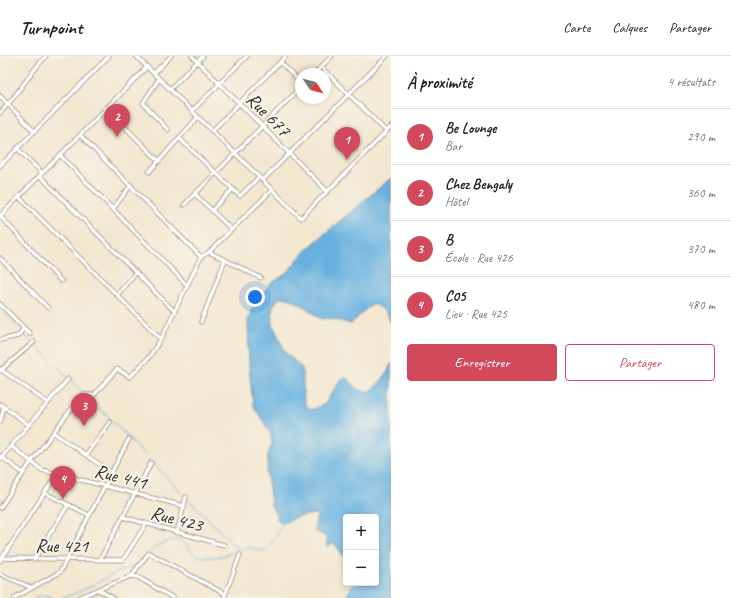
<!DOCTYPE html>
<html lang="fr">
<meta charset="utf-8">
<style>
:root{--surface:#fff;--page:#f6f6f6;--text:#202124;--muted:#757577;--line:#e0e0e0;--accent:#d1495b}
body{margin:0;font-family:Caveat,sans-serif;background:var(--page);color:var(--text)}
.controls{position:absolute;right:12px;bottom:12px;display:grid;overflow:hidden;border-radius:4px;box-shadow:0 2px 6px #0003}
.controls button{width:36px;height:36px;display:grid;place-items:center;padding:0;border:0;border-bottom:1px solid var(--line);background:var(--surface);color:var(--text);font:20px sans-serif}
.compass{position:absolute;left:295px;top:12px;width:36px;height:36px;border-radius:50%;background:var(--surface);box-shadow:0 2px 6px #0003;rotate:125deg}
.you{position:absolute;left:255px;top:241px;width:14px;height:14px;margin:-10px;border:3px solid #fff;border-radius:50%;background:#1a73e8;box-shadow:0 0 0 6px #1a73e833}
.badge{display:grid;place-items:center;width:26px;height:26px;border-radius:50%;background:var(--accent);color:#fff;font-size:13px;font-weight:700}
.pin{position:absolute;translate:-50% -33px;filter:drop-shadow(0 1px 2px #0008)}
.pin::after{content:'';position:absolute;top:21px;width:14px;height:12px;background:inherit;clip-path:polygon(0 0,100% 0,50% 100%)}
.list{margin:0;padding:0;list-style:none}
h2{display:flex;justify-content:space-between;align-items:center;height:52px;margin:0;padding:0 16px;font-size:17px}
h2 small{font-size:13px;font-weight:400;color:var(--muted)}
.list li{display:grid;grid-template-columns:26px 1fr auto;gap:12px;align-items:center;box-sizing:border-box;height:56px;padding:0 16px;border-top:1px solid var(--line)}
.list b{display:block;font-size:15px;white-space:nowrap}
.list p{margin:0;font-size:13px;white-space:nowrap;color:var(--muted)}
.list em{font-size:13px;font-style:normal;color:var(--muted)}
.actions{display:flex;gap:8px;padding:12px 16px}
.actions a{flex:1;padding:9px 0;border:1px solid var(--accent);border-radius:4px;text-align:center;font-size:14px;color:var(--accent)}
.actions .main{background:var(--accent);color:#fff}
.map{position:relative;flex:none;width:391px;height:542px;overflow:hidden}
header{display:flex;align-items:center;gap:24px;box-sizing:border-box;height:56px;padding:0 20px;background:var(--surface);border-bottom:1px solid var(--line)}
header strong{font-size:19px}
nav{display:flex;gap:22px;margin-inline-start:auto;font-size:14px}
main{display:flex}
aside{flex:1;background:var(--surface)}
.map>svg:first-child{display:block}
.water{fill:#66b1df;stroke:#486e85}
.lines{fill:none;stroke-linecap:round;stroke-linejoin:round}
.stream{stroke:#66b1df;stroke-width:1}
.street-casing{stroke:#8f897e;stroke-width:5}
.street{stroke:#fff;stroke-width:3.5}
.labels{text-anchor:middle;stroke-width:4;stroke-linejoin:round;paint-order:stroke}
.street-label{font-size:19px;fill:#2b2b2b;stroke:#f7f3e8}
</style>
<header>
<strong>Turnpoint</strong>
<nav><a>Carte</a><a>Calques</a><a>Partager</a></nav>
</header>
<main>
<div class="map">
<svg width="391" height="542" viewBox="0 0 391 542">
<rect width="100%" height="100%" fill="#f7f3e8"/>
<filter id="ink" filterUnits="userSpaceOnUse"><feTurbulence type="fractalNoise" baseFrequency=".025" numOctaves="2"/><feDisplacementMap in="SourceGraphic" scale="8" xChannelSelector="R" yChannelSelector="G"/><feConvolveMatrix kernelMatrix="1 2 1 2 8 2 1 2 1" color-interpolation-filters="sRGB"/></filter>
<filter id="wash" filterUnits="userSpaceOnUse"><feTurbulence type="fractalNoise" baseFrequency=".012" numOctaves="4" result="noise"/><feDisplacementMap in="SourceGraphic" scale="16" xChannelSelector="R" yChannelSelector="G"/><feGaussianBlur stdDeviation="0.9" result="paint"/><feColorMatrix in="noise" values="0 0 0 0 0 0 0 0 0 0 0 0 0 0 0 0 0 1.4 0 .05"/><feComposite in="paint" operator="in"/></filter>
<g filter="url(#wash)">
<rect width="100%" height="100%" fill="#f3e7d0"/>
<!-- water -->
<path class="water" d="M 391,122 L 391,267 C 387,257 383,252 373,248 C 364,253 359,261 351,268 L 330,262 L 322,263 L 299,247 L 288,242 L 280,241 L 273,250 L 272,255 L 273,269 L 286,297 L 302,312 L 304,347 L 311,354 L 325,348 L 340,324 L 345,321 C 355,328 355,335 369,336 C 378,329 388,319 391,307 L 391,542 L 348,542 L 348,537 L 354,527 L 376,527 L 376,461 L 346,461 L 346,500 L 342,498 L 335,488 L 332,488 L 330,490 L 327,491 L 326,481 L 314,474 L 317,460 L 315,458 L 296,461 L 283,467 L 280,466 L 278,464 L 271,448 L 267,418 L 268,399 L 272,388 L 271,378 L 253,349 L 249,311 L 248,262 L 252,253 L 270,228 L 286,218 L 305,195 L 327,176 Z"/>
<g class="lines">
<!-- stream -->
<g class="stream">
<polyline points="0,252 21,273"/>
<polyline points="23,277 84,337"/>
<path d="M 88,341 C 121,373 152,407 185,440"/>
<polyline points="187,442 239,494"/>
<path d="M 149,497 C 158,488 173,479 185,488 C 189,491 193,499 198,500 C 214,504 231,498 246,491 C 253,492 258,495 265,495 L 274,484 L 283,466"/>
<path d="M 34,542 C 42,539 46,538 54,542"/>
<path d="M 61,542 C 81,537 96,527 113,518 C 121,514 130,513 137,509"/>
</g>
</g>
</g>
<g filter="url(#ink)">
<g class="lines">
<!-- street casing -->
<g class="street-casing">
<g id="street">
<polyline points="136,0 301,162 391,71"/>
<polyline points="192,0 327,135"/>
<polyline points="280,6 301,27"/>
<polyline points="321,11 386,75"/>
<polyline points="154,17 171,0"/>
<polyline points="314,18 332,0"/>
<polyline points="159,23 143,47 168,74"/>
<polyline points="170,33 203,0"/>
<polyline points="0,40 34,75"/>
<polyline points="106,52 159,105"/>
<polyline points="192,55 247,0"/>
<path d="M 0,57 C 17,40 29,18 46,0"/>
<polyline points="212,75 286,0"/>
<polyline points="80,79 201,201"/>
<polyline points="179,82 240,140 259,121"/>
<polyline points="17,92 42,117"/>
<polyline points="60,99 187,229"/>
<polyline points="0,110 109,0"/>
<polyline points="149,116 198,61"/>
<polyline points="40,120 174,255"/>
<polyline points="263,124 387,0"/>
<polyline points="195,138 232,174"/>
<polyline points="19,141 161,283"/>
<polyline points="184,149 301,31"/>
<polyline points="113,153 131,129"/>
<polyline points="212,154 233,133"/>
<polyline points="0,160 147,11"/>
<polyline points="0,160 61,225"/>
<polyline points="209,196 261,222"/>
<polyline points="0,202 48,252"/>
<polyline points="117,239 136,216"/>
<polyline points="0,248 30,278"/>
<polyline points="201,266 225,204"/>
<polyline points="0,284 18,280 24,272"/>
<polyline points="0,313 48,347"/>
<polyline points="0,315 34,286"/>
<polyline points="0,348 29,369"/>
<polyline points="0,366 4,351"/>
<polyline points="54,377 112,417"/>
<polyline points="11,390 42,414 184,450"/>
<polyline points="86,399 110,366"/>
<polyline points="0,400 23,417"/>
<polyline points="0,403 68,323"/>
<polyline points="45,437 89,459"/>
<polyline points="0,452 31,406 82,339 94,339 117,313 130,321 149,301 161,283 201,201 209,196 272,134"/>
<polyline points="123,461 224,489"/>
<polyline points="177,477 186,441"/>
<polyline points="0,502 123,504 146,468"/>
<polyline points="34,503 68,449"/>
<polyline points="100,504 151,407"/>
<polyline points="0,505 57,418"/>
<polyline points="0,518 32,532"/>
<polyline points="131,520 149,497 225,538"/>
<polyline points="99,534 113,542"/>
<polyline points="14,542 60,516 129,383"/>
<polyline points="78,542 131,520 138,521 173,542"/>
<polyline points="224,542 240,499"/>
</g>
</g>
<!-- street -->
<use href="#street" class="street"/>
</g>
</g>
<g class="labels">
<!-- street labels -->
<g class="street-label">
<text transform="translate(269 58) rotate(45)" y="7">Rue 677</text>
<text transform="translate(121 420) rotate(14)" y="7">Rue 441</text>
<text transform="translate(177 462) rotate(15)" y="7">Rue 423</text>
<text transform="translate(62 489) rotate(1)" y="7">Rue 421</text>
</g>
</g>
</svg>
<div class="controls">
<button>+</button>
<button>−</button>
</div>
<svg class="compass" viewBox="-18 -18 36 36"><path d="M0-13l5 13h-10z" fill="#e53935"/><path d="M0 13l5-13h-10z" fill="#757577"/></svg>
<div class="you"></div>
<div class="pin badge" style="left:347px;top:104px">1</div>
<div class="pin badge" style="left:117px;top:81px">2</div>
<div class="pin badge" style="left:84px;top:370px">3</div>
<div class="pin badge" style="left:63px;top:443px">4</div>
</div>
<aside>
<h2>À proximité<small>4 résultats</small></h2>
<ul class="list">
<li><span class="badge">1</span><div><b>Be Lounge</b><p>Bar</p></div><em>290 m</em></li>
<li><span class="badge">2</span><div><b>Chez Bengaly</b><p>Hôtel</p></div><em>360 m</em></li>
<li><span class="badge">3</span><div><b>B</b><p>École · Rue 426</p></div><em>370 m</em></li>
<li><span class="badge">4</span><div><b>C05</b><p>Lieu · Rue 425</p></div><em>480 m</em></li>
</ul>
<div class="actions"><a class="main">Enregistrer</a><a>Partager</a></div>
</aside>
</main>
